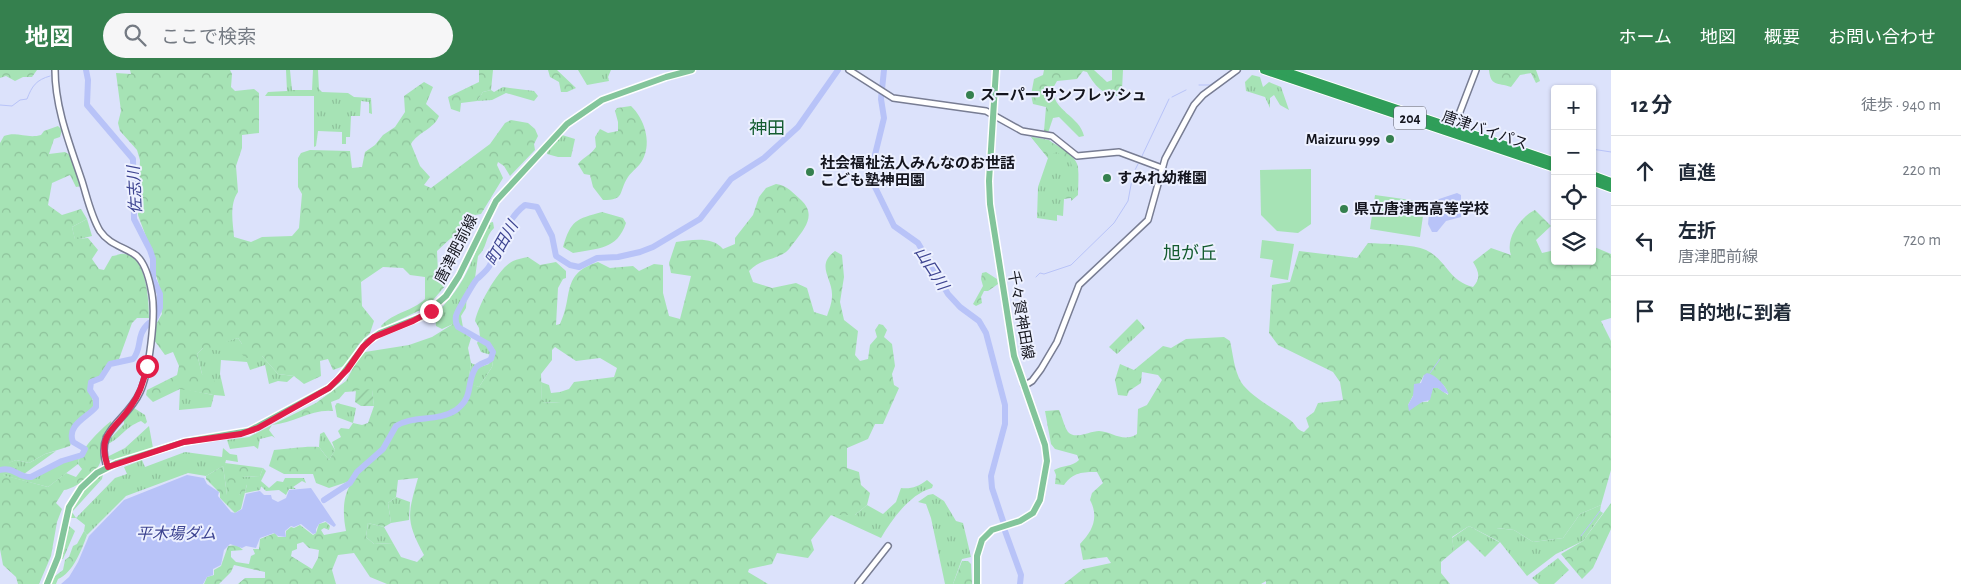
<!DOCTYPE html>
<html lang="ja">
<meta charset="utf-8">
<style>
:root{--surface:#fff;--page:#f6f6f7;--text:#1f2937;--muted:#747a83;--line:#e0e1e3;--accent:#35804e}
body{margin:0;font-family:"Alegreya Sans","Noto Sans JP",sans-serif;background:var(--page);color:var(--text)}
.controls{position:absolute;right:15px;top:15px;display:grid;overflow:hidden;border-radius:5px;box-shadow:0 1px 4px #0004}
.controls button{width:45px;height:45px;display:grid;place-items:center;padding:0;border:0;border-bottom:1px solid var(--line);background:var(--surface);color:var(--text);font:25px sans-serif}
.stop{position:absolute;width:15px;height:15px;margin:-11px;border:4px solid #e11d48;border-radius:50%;background:#fff}
.stop.end{background:#e11d48;border-color:#fff;box-shadow:0 1px 5px #0008}
.list{margin:0;padding:0;list-style:none}
h2{display:flex;justify-content:space-between;align-items:center;height:65px;margin:0;padding:0 20px;font-size:21px}
h2 small{font-size:16px;font-weight:400;color:var(--muted)}
.list li{display:grid;grid-template-columns:32px 1fr auto;gap:15px;align-items:center;box-sizing:border-box;height:70px;padding:0 20px;border-top:1px solid var(--line)}
.list b{display:block;font-size:19px;white-space:nowrap}
.list p{margin:0;font-size:16px;white-space:nowrap;color:var(--muted)}
.list em{font-size:16px;font-style:normal;color:var(--muted)}
.icon{flex:none;width:28px;height:28px;fill:none;stroke:currentColor;stroke-width:2;stroke-linecap:round;stroke-linejoin:round}
.map{position:relative;flex:none;width:1611px;height:514px;overflow:hidden}
header{display:flex;align-items:center;gap:30px;box-sizing:border-box;height:70px;padding:0 25px;background:var(--accent);color:#fff}
header strong{font-size:24px}
nav{display:flex;gap:28px;margin-inline-start:auto;font-size:18px}
.search{width:350px;height:45px;background:var(--page);display:flex;align-items:center;gap:12px;box-sizing:border-box;padding:0 18px;border-radius:28px;color:var(--muted);font-size:19px}
main{display:flex}
aside{flex:1;background:var(--surface)}
.map>svg:first-child{display:block}
.grass{fill:url(#grass-tufts)}
.forest{fill:url(#forest-crowns);fill-rule:evenodd}
.garden{fill:url(#garden-furrows)}
.pitch{fill:#a6e3b5}
.water{fill:#b8c3f8}
.lines{fill:none;stroke-linecap:round;stroke-linejoin:round}
.stream{stroke:#b8c3f8;stroke-width:1}
.river{stroke:#b8c3f8;stroke-width:6}
.minor-casing{stroke:#787d93;stroke-width:8}
.major-casing{stroke:#fff;stroke-width:9}
.highway-casing{stroke:#fff;stroke-width:10}
.minor{stroke:#fff;stroke-width:5}
.major{stroke:#83c59b;stroke-width:6}
.highway{stroke:#309e59;stroke-width:8}
.route{stroke:#e11d48;stroke-width:6}
.poi-dot{fill:#35804e;stroke:#ecf0ff;stroke-width:2}
.labels{text-anchor:middle;stroke-width:4;stroke-linejoin:round;paint-order:stroke}
.shield{fill:#ecf0ff;stroke:#555762;stroke-width:1}
.shield-label{font-size:14px;font-weight:bold;fill:#14151e}
.poi-label{font-size:15px;font-weight:bold;fill:#14151e;stroke:#ecf0ff;text-anchor:start}
.street-label{font-size:15px;fill:#14151e;stroke:#ecf0ff}
.water-label{font-size:16px;font-style:italic;fill:#3d4491;stroke:#ecf0ff}
.quarter-label{font-size:18px;fill:#145c30;stroke:#ecf0ff}
</style>
<header>
<strong>地図</strong>
<div class="search"><svg class="icon" aria-label="search" viewBox="0 0 24 24"><circle cx="10" cy="10" r="6"/><path d="M15 15l6 6"/></svg>ここで検索</div>
<nav><a>ホーム</a><a>地図</a><a>概要</a><a>お問い合わせ</a></nav>
</header>
<main>
<div class="map">
<svg width="1611" height="514" viewBox="0 0 1611 514">
<defs>
<pattern id="grass-tufts" width="24" height="20" patternUnits="userSpaceOnUse" patternTransform="scale(1.25)"><rect width="24" height="20" fill="#a6e3b5"/><path d="M3 7l-1-3M5 7V3M7 7l1-3M15 17l-1-3M17 17v-4M19 17l1-3" fill="none" stroke="#8ec29b"/></pattern>
<pattern id="forest-crowns" width="20" height="18" patternUnits="userSpaceOnUse" patternTransform="scale(1.25)"><rect width="20" height="18" fill="#a6e3b5"/><path d="M2 6a3 3 0 1 1 6 0M12 15a3 3 0 1 1 6 0" fill="none" stroke="#8ec29b"/></pattern>
<pattern id="garden-furrows" width="10" height="10" patternUnits="userSpaceOnUse" patternTransform="scale(1.25)"><rect width="10" height="10" fill="#a6e3b5"/><path d="M-1 1l2-2M0 10L10 0M9 11l2-2" fill="none" stroke="#8ec29b"/></pattern>
</defs>
<rect width="100%" height="100%" fill="#dce2fb"/>
<!-- grass -->
<g class="grass">
<polygon points="286,0 290,0 292,20 312,20 313,0 318,0 319,19 322,22 348,23 354,27 371,28 372,44 369,43 369,32 361,31 360,46 351,46 350,67 346,67 346,74 342,74 342,62 318,61 316,76 314,77 314,26 265,26 268,22 287,21"/>
<polygon points="578,0 611,0 608,7 609,11 587,15"/>
<polygon points="1252,5 1260,7 1263,17 1269,12 1281,17 1289,40 1280,35 1274,25 1270,28 1270,38 1265,27 1246,21 1245,12"/>
<polygon points="503,17 534,21 538,26 534,31 506,23 492,30 477,31 483,22 491,20 494,22"/>
<polygon points="562,65 575,69 571,87 558,87 547,84 547,80"/>
<polygon points="1031,67 1049,70 1074,90 1075,123 1064,129 1063,146 1057,145 1057,151 1037,148 1038,117 1048,88"/>
<polygon points="87,149 92,166 75,170 72,157"/>
<path d="M 493,152 L 494,158 C 485,166 487,179 478,186 L 475,208 L 467,222 L 466,238 L 461,246 L 464,263 L 453,254 L 442,259 L 436,256 C 434,242 449,231 456,220 C 470,201 478,174 488,153 Z"/>
<polygon points="1137,249 1145,258 1117,284 1109,277"/>
<polygon points="480,267 495,280 492,297 479,317 468,314 471,293 480,297 489,294 491,285 481,282 477,273"/>
<polygon points="238,268 242,274 262,286 278,304 294,306 287,312 278,311 269,314 265,295 250,300 247,292 221,290 220,304 225,326 214,325 211,337 179,340 180,318 213,325 202,304 197,284 203,278"/>
<polygon points="541,312 549,315 551,323 560,322 561,333 542,332"/>
<polygon points="337,333 356,338 353,353 337,347 335,336"/>
<path d="M 134,338 L 145,345 L 147,352 L 145,354 L 141,351 C 124,358 122,367 108,374 L 108,371 L 124,354 L 124,350 Z"/>
<polygon points="272,355 269,360 275,368 272,366 260,369 258,379 254,376 230,379 227,370 249,367"/>
<polygon points="149,356 153,378 114,390 109,389 107,387 125,378"/>
<polygon points="324,362 335,380 329,390 319,377 320,364"/>
<path d="M 223,378 L 230,384 L 237,385 L 238,392 L 226,390 L 225,394 L 241,407 L 260,406 L 263,398 L 266,401 L 261,411 L 269,418 L 277,411 L 283,412 L 285,408 L 304,408 L 306,413 L 302,411 L 293,417 L 296,419 L 289,419 L 286,425 L 279,420 L 266,421 L 261,416 L 260,420 L 245,423 L 247,414 L 239,425 L 227,425 L 223,396 L 206,406 L 188,403 L 126,426 L 87,465 L 84,461 L 85,455 L 76,448 L 71,448 L 68,455 L 75,461 L 63,489 L 60,489 C 68,451 68,427 103,404 L 102,409 L 72,442 L 76,448 L 115,408 L 127,404 L 124,397 L 142,390 L 145,397 L 185,382 L 222,387 Z"/>
<polygon points="56,381 24,404 8,393 16,390 29,393 45,384"/>
<polygon points="79,388 78,394 48,417 2,405 10,402 26,409 62,392"/>
<path d="M 927,410 L 933,415 L 932,418 C 910,424 892,449 881,468 L 831,445 L 855,445 L 867,435 L 883,444 L 896,432 L 901,418 C 911,419 918,417 927,410 Z"/>
<polygon points="933,424 944,431 956,451 963,453 971,487 962,489 953,514 945,514 931,448 926,434 918,432 928,425"/>
<polygon points="396,427 410,432 409,450 391,453 388,433"/>
<polygon points="1601,435 1600,441 1603,443 1583,471 1556,484 1527,506 1500,472 1485,487 1468,470 1454,481 1452,468 1469,456 1499,472 1496,458 1514,460 1533,472 1563,468 1580,444"/>
<polygon points="368,453 384,457 393,473 374,474 366,467"/>
<polygon points="1558,488 1569,500 1554,514 1539,514 1532,508"/>
</g>
<!-- forest -->
<g class="forest">
<polygon points="0,0 37,0 32,7 23,7 15,11 6,6 0,8"/>
<path d="M 130,0 L 230,0 L 232,4 L 231,17 L 235,21 L 254,19 L 259,23 L 259,63 L 242,65 L 242,78 L 236,96 L 238,122 C 229,135 233,153 234,167 L 251,172 L 262,167 L 292,166 L 299,158 L 302,124 L 298,117 L 298,88 L 301,83 L 310,80 L 350,81 L 352,98 L 362,97 L 365,82 L 375,75 L 383,65 L 395,57 L 405,42 L 404,26 L 424,12 L 433,17 L 426,34 L 439,46 C 434,59 418,62 411,74 L 420,96 L 430,107 L 424,115 L 431,118 L 490,74 L 505,53 L 511,50 L 528,53 L 535,59 L 538,66 L 534,74 L 535,80 L 510,106 L 504,96 L 498,92 L 497,95 L 503,108 L 481,144 L 469,146 L 462,164 L 451,168 L 437,181 L 438,203 L 446,209 L 446,215 L 427,237 L 382,258 L 381,256 C 394,242 413,241 425,229 L 425,207 L 410,205 L 403,198 L 383,197 L 361,212 L 362,236 L 374,251 L 370,263 L 359,274 L 344,296 L 333,300 L 328,289 L 320,291 L 321,306 L 304,314 L 294,306 L 278,304 L 262,286 L 246,288 L 239,282 L 242,274 L 238,268 L 226,272 L 221,281 L 203,278 L 197,284 L 202,304 L 215,311 L 214,325 L 180,319 L 153,332 L 146,325 L 147,320 L 177,305 L 179,296 L 173,282 L 165,285 L 154,270 L 155,256 L 162,244 L 158,226 L 159,215 L 155,202 L 154,188 L 138,145 L 140,90 L 137,80 L 120,61 L 118,53 L 121,41 L 116,3 L 131,4 Z"/>
<polygon points="479,0 493,0 491,20 483,22 477,31 461,33 460,42 451,39 448,27 479,12"/>
<polygon points="548,0 557,0 576,18 567,22 561,22 559,12 550,7"/>
<path d="M 1044,0 L 1094,0 L 1107,12 L 1112,10 L 1112,0 L 1123,0 L 1122,20 L 1117,26 C 1103,26 1093,13 1087,2 L 1083,1 L 1077,9 L 1057,11 L 1053,18 C 1052,41 1080,46 1084,66 L 1079,67 L 1059,47 L 1053,48 L 1048,63 L 1044,61 L 1046,37 L 1033,34 L 1031,25 L 1034,9 L 1043,5 Z"/>
<path d="M 1489,0 L 1536,0 L 1540,11 L 1536,13 L 1531,3 L 1520,5 L 1511,17 C 1497,12 1491,17 1489,0 Z"/>
<path d="M 631,36 C 644,48 652,72 643,89 C 640,96 632,101 628,107 C 618,122 626,130 603,130 L 593,117 L 590,105 L 584,104 L 578,94 C 583,87 590,86 596,77 L 595,67 L 600,59 L 608,63 L 618,61 L 618,52 L 615,41 L 617,38 Z"/>
<path d="M 58,56 L 62,60 L 60,67 L 54,69 L 49,84 L 65,82 L 73,87 L 81,116 L 76,117 L 70,105 L 52,113 L 48,135 L 62,145 L 81,139 L 87,149 L 72,157 L 75,169 L 88,168 L 98,180 L 92,189 L 99,199 L 104,200 L 112,186 C 116,186 121,183 124,184 C 147,185 149,232 149,248 L 137,248 L 132,253 L 119,289 L 110,292 L 100,307 L 90,313 C 88,322 96,332 92,339 C 89,345 79,348 74,354 C 69,361 73,369 70,376 L 45,384 L 29,393 L 16,390 L 9,393 L 24,404 L 23,406 L 10,402 L 3,405 L 48,417 L 66,403 L 76,407 L 82,399 L 78,394 C 81,378 99,361 111,351 L 112,355 C 93,374 106,375 100,393 C 96,404 74,419 64,420 L 56,433 L 62,439 L 57,452 L 51,486 L 39,514 L 18,514 L 16,507 L 3,495 L 0,479 L 0,73 L 4,66 C 17,61 27,69 41,65 L 44,61 Z"/>
<path d="M 1031,67 C 1045,67 1076,82 1078,97 C 1079,106 1078,116 1078,125 L 1071,131 L 1071,128 L 1064,129 L 1064,127 L 1074,123 L 1073,99 L 1070,90 L 1056,82 L 1048,88 Z"/>
<path d="M 776,114 C 787,115 793,123 801,130 C 816,144 806,157 796,170 C 793,173 790,179 786,182 C 773,191 762,188 749,201 L 753,212 L 772,218 L 796,213 L 807,218 L 814,242 L 827,246 C 829,240 832,233 832,226 C 833,208 815,196 835,181 L 842,185 L 844,207 L 840,232 L 844,250 L 858,261 L 855,285 L 860,291 L 868,289 L 870,275 L 877,267 L 875,260 L 879,254 L 883,255 L 887,260 L 884,267 L 892,274 L 895,296 L 892,304 L 894,315 L 899,318 L 883,354 L 875,354 L 868,369 L 847,378 L 847,398 L 859,402 L 861,415 L 870,423 L 867,435 L 855,445 L 831,445 L 811,470 L 814,480 L 808,488 L 777,483 L 772,494 L 749,499 L 748,502 L 768,514 L 387,514 L 370,507 L 354,483 L 338,485 L 332,500 L 336,514 L 238,514 L 245,508 L 265,508 L 265,502 L 234,495 L 231,502 L 219,514 L 204,514 L 207,507 L 214,505 L 214,500 L 221,496 L 228,476 L 237,475 L 243,480 L 231,481 L 231,487 L 236,492 L 249,494 L 251,486 L 255,484 L 253,479 L 259,479 L 260,469 L 275,463 L 278,467 L 286,467 L 286,461 L 291,457 L 294,458 L 300,455 L 313,465 L 316,463 L 319,454 L 326,452 L 330,456 L 329,460 L 324,458 L 321,460 L 324,465 L 346,461 C 343,446 342,427 351,414 L 347,412 L 329,418 L 316,413 L 313,404 L 284,404 L 269,396 L 274,380 C 290,379 303,376 319,377 L 329,390 L 335,380 L 332,372 L 341,367 L 338,361 L 341,358 L 349,359 L 353,353 L 362,355 L 368,353 L 374,336 L 372,320 L 345,322 L 339,329 L 331,332 L 333,341 C 311,339 294,353 272,355 L 316,333 L 346,311 L 358,289 L 365,282 L 409,275 L 432,267 L 453,254 L 471,268 L 468,278 L 471,293 L 468,313 L 479,317 L 492,297 L 495,280 L 480,267 L 479,258 L 475,251 C 478,236 498,198 513,191 C 517,189 523,188 528,187 L 540,195 L 556,192 L 566,201 L 566,208 L 563,209 L 558,218 L 556,255 L 560,254 C 574,226 560,204 598,192 L 610,198 L 633,196 L 639,201 L 654,194 L 663,195 L 663,223 L 669,246 L 680,249 L 691,206 L 671,203 L 669,193 L 676,172 C 692,170 712,166 723,179 L 735,174 L 735,168 L 753,145 L 759,127 L 766,118 ZM 555,277 L 576,291 L 600,288 L 617,298 L 614,307 L 574,312 L 569,319 L 560,322 L 560,333 L 542,332 L 541,304 L 552,290 L 552,280 ZM 418,408 C 408,444 405,450 424,485 L 417,492 L 401,487 L 393,473 L 374,474 L 366,467 L 368,453 L 384,457 L 391,453 L 388,433 L 396,427 L 398,410 ZM 303,472 L 309,478 L 319,480 L 318,488 L 312,499 L 291,486 L 292,481 L 297,479 L 297,474 Z"/>
<path d="M 1535,140 L 1551,156 L 1536,170 L 1542,183 L 1555,180 L 1555,191 L 1592,191 L 1592,176 L 1611,184 L 1611,248 L 1601,251 L 1611,271 L 1611,400 L 1601,435 L 1580,444 L 1563,468 L 1533,472 L 1514,460 L 1497,458 L 1500,472 L 1469,456 L 1452,467 L 1454,481 L 1441,492 L 1441,503 L 1450,514 L 1266,514 L 1266,511 L 1261,514 L 1064,514 L 1083,499 L 1111,493 L 1107,487 L 1083,490 L 1080,474 C 1093,461 1099,447 1090,430 L 1092,423 L 1103,413 L 1097,402 C 1083,402 1073,402 1064,415 L 1055,414 L 1056,405 L 1054,400 C 1063,395 1072,397 1079,390 L 1077,385 L 1055,379 L 1051,374 L 1045,341 L 1059,340 C 1062,346 1064,356 1068,362 C 1075,370 1090,361 1099,361 C 1113,362 1123,373 1137,364 L 1138,339 L 1147,335 L 1162,310 L 1158,305 L 1142,302 L 1141,313 L 1129,321 L 1127,326 L 1118,325 L 1115,310 L 1120,294 L 1134,300 L 1163,276 L 1171,278 L 1186,269 L 1224,267 L 1230,271 C 1233,284 1234,300 1241,312 C 1250,326 1276,340 1290,350 C 1296,354 1296,360 1304,362 L 1309,357 L 1306,348 L 1314,342 L 1318,333 L 1343,330 L 1340,312 L 1333,302 L 1278,275 L 1269,263 L 1272,215 L 1290,212 L 1299,181 L 1357,188 L 1368,173 C 1383,174 1413,174 1426,180 C 1448,191 1447,210 1473,217 C 1481,208 1479,202 1473,192 L 1491,178 L 1511,185 C 1505,169 1520,147 1535,140 ZM 1424,305 C 1434,309 1447,313 1448,325 L 1438,318 L 1433,318 L 1428,332 C 1420,331 1416,336 1408,335 Z"/>
<path d="M 602,142 L 623,148 L 626,153 C 617,180 598,178 573,183 L 563,177 C 571,150 576,149 602,142 Z"/>
<polygon points="986,202 997,209 998,214 988,221 984,221 981,227 982,233 976,236 973,234 983,216 981,209 982,203"/>
<polygon points="225,393 263,398 260,406 242,407 237,422 229,422"/>
<polygon points="223,396 227,425 239,425 245,412 247,414 241,439 235,443 220,428 220,423 206,409 206,406"/>
<polygon points="1611,433 1611,459 1593,498 1582,509 1561,484 1583,471"/>
<path d="M 84,461 L 87,465 C 82,479 73,503 58,509 L 56,514 L 50,514 L 55,506 L 63,500 L 65,490 L 69,487 L 73,476 L 77,474 Z"/>
<polygon points="962,491 968,491 971,494 972,514 953,514"/>
</g>
<!-- garden -->
<polygon class="garden" points="372,319 374,336 361,336 355,332 356,320"/>
<!-- pitch -->
<g class="pitch">
<polygon points="1311,99 1311,154 1298,163 1277,161 1261,145 1260,100"/>
<polygon points="1375,125 1425,132 1420,167 1370,159"/>
<polygon points="1262,170 1294,174 1288,210 1270,207 1273,190 1260,188"/>
</g>
<!-- water -->
<g class="water">
<polygon points="1457,123 1461,125 1461,147 1446,151 1437,162 1432,162 1428,154 1430,132"/>
<path d="M 1427,303 C 1437,305 1445,316 1449,324 L 1443,322 L 1438,318 L 1433,318 L 1430,330 L 1422,332 L 1409,341 L 1408,335 L 1413,326 L 1414,314 L 1421,313 L 1424,305 Z"/>
<polygon points="187,405 204,408 207,414 219,422 218,426 231,442 235,443 242,439 246,424 260,421 264,425 271,425 272,429 278,432 286,428 289,420 311,418 336,455 334,457 325,451 319,454 316,459 316,463 313,464 301,454 294,457 291,456 285,461 286,467 278,466 274,463 260,468 256,478 246,476 242,478 230,474 224,480 221,495 213,499 213,505 207,507 203,514 61,514 69,507 78,492 89,466 124,430"/>
</g>
<g class="lines">
<!-- stream -->
<g class="stream">
<polyline points="1199,15 1210,15 1229,2"/>
<polyline points="1172,27 1186,20"/>
<path d="M 0,35 L 12,36 L 20,30 L 27,29 C 32,16 36,10 50,6"/>
<polyline points="1592,79 1611,82"/>
<polyline points="1142,86 1169,29"/>
<polyline points="1036,207 1040,203 1044,204 1071,195 1114,153 1128,131 1133,104 1138,94"/>
<polyline points="1430,303 1440,289"/>
<polyline points="1581,466 1600,441"/>
</g>
<!-- river -->
<g class="river">
<polyline points="86,0 88,10 87,35 133,89 134,149 150,180 153,189 153,209 160,224 160,238 154,251"/>
<polyline points="884,0 881,29 884,48 872,97 874,115 894,156 918,173 948,224 960,237 979,251 986,263 1005,335 1005,354 991,406 992,418 1003,451"/>
<path d="M 0,400 C 13,396 19,408 31,407 L 62,391 L 82,385 L 85,379 L 73,372 C 66,355 88,347 96,337 L 96,329 L 90,320 L 91,312 L 101,308 L 110,294 L 133,289 C 143,278 135,265 149,253"/>
<path d="M 324,430 L 350,413 L 357,402 L 383,379 L 396,356 C 413,345 438,352 456,340 C 474,327 466,314 475,299 C 478,293 486,293 491,289 L 493,282 L 488,274 L 458,257 C 456,254 455,251 456,246 C 456,243 474,212 477,209 C 481,205 487,201 490,195 C 501,175 505,150 525,135 L 537,137 L 552,166 L 556,186 L 570,195 L 579,197 L 597,188 L 618,187 L 640,182 L 653,177 L 700,149 L 731,109 L 764,88 L 798,57 L 838,0"/>
<polyline points="1005,461 1021,505 1020,514"/>
</g>
<!-- minor casing -->
<g class="minor-casing">
<g id="minor">
<path d="M 55,0 C 55,38 70,75 82,111 C 87,127 91,146 100,161 C 109,174 121,176 134,184 C 146,191 150,212 152,224 C 156,246 149,303 140,322 C 126,353 94,358 107,397"/>
<polyline points="849,0 893,28 986,41 1022,61 1052,66 1077,86 1119,82 1162,98"/>
<polyline points="1453,60 1476,0"/>
<polyline points="1024,316 1032,311 1041,299 1057,272 1079,215 1148,150 1165,89 1194,35 1203,25 1237,0"/>
<polyline points="858,514 888,476"/>
</g>
</g>
<!-- major casing -->
<g class="major-casing">
<g id="major">
<polyline points="47,514 58,487 69,437 81,418 97,403 117,393 184,372 249,361 329,318 338,310 367,272 380,263 423,246 446,226 459,206 496,131 567,54 602,30 666,7 692,0"/>
<polyline points="977,514 977,486 982,470 992,460 1020,451 1033,443 1040,430 1047,391 1045,375 1014,286 990,134 989,111 996,0"/>
</g>
</g>
<!-- highway casing -->
<g class="highway-casing">
<g id="highway">
<polyline points="1264,0 1555,98"/>
<polyline points="1281,0 1555,92"/>
<polyline points="1592,105 1611,112"/>
<polyline points="1592,111 1611,118"/>
</g>
</g>
<!-- minor -->
<use href="#minor" class="minor"/>
<!-- major -->
<use href="#major" class="major"/>
<!-- highway -->
<use href="#highway" class="highway"/>
</g>
<g class="lines">
<!-- route -->
<path class="route" d="M 147,296 C 144,311 140,324 131,336 C 115,361 96,363 108,397 L 184,372 L 241,364 L 258,358 L 329,318 L 347,300 L 363,277 L 374,267 L 413,251 L 431,241"/>
</g>
<!-- markers -->
<g class="poi-dot">
<circle cx="970" cy="25" r="5"/>
<circle cx="1390" cy="69" r="5"/>
<circle cx="810" cy="102" r="5"/>
<circle cx="1107" cy="108" r="5"/>
<circle cx="1344" cy="139" r="5"/>
</g>
<g class="labels">
<!-- shield labels -->
<rect class="shield" x="1394" y="36.5" width="32" height="23" rx="4"/>
<g class="shield-label">
<text x="1410" y="53">204</text>
</g>
<!-- poi labels -->
<g class="poi-label">
<text x="980" y="30">スーパー サンフレッシュ</text>
<text x="1380" y="74" text-anchor="end">Maizuru 999</text>
<text x="820" y="98">社会福祉法人みんなのお世話<tspan x="820" dy="17">こども塾神田園</tspan></text>
<text x="1117" y="113">すみれ幼稚園</text>
<text x="1354" y="144">県立唐津西高等学校</text>
</g>
<!-- street labels -->
<g class="street-label">
<text transform="translate(1485 60) rotate(19)" y="5">唐津バイパス</text>
<text transform="translate(456 179) rotate(-63)" y="5">唐津肥前線</text>
<text transform="translate(1021 245) rotate(80)" y="5">千々賀神田線</text>
</g>
<!-- water labels -->
<g class="water-label">
<text transform="translate(134 120) rotate(-93)" y="6">佐志川</text>
<text transform="translate(501 173) rotate(-60)" y="6">町田川</text>
<text transform="translate(932 198) rotate(57)" y="6">山口川</text>
<text x="176" y="469">平木場ダム</text>
</g>
<!-- quarter labels -->
<g class="quarter-label">
<text x="767" y="64">神田</text>
<text x="1190" y="189">旭が丘</text>
</g>
</g>
</svg>
<div class="controls">
<button>+</button>
<button>−</button>
<button><svg class="icon" aria-label="locate" viewBox="0 0 24 24"><circle cx="12" cy="12" r="6"/><path d="M12 2v4M12 18v4M2 12h4M18 12h4"/></svg></button>
<button><svg class="icon" aria-label="layers" viewBox="0 0 24 24"><path d="M12 4l9 5-9 5-9-5zM3 14l9 5 9-5"/></svg></button>
</div>
<div class="stop" style="left:147px;top:296px"></div>
<div class="stop end" style="left:431px;top:241px"></div>
</div>
<aside>
<h2>12 分<small>徒歩 · 940 m</small></h2>
<ul class="list">
<li><svg class="icon" aria-label="ahead" viewBox="0 0 24 24"><path d="M12 20V5M6 11l6-6 6 6"/></svg><div><b>直進</b></div><em>220 m</em></li>
<li><svg class="icon" aria-label="left" viewBox="0 0 24 24"><path d="M17 20v-9H6M10 6l-5 5 5 5"/></svg><div><b>左折</b><p>唐津肥前線</p></div><em>720 m</em></li>
<li><svg class="icon" aria-label="arrive" viewBox="0 0 24 24"><path d="M6 21V4h12l-3 4 3 4H6"/></svg><div><b>目的地に到着</b></div></li>
</ul>
</aside>
</main>
